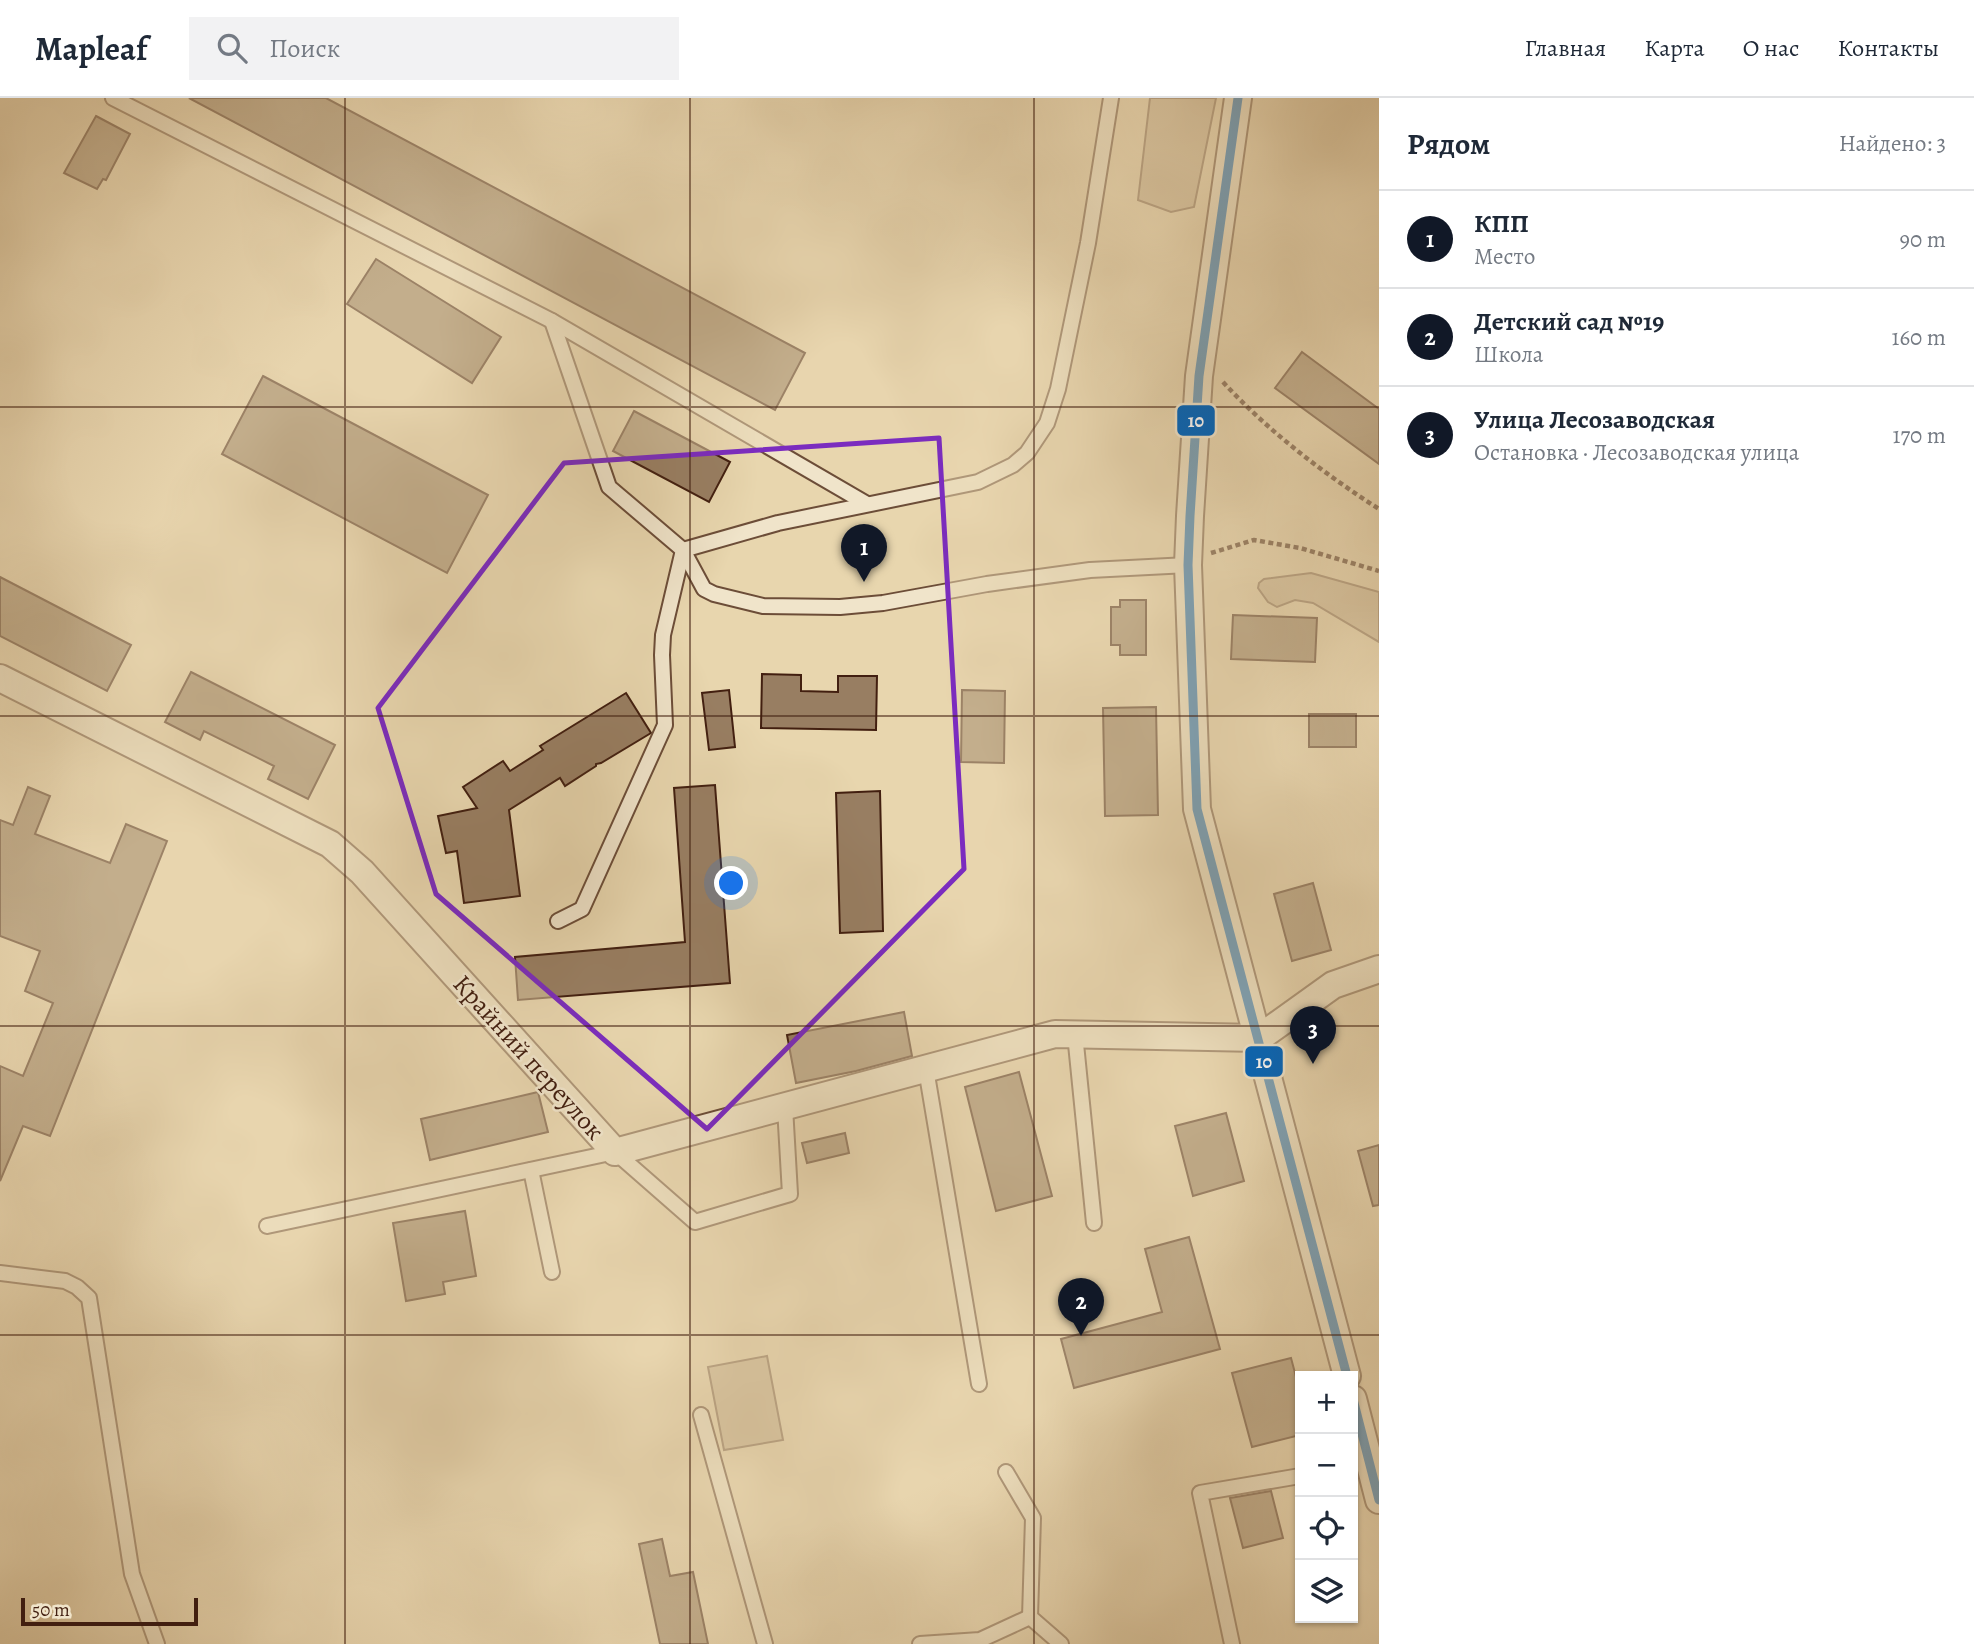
<!DOCTYPE html>
<html lang="ru">
<meta charset="utf-8">
<style>
:root{--surface:#fff;--page:#f2f2f3;--text:#1f2937;--muted:#747a83;--line:#e0e1e3;--accent:#111827}
body{margin:0;font-family:Alegreya,serif;background:var(--page);color:var(--text)}
.controls{position:absolute;right:21px;bottom:21px;display:grid;overflow:hidden;border-radius:0px;box-shadow:0 2px 5px #0004}
.controls button{width:63px;height:63px;display:grid;place-items:center;padding:0;border:0;border-bottom:2px solid var(--line);background:var(--surface);color:var(--text);font:35px sans-serif}
.scale{position:absolute;left:21px;bottom:18px;width:177px;box-sizing:border-box;padding-left:7px;border:4px solid #421f10;border-top:0;font-size:19px;line-height:24px;white-space:nowrap;color:#421f10;-webkit-text-stroke:5px #f0e4ca;paint-order:stroke}
.you{position:absolute;left:732px;top:786px;width:24px;height:24px;margin:-18px;border:5px solid #fff;border-radius:50%;background:#1a73e8;box-shadow:0 0 0 10px #1a73e833}
.badge{display:grid;place-items:center;width:46px;height:46px;border-radius:50%;background:var(--accent);color:#fff;font-size:23px;font-weight:700}
.pin{position:absolute;translate:-50% -58px;filter:drop-shadow(0 2px 4px #0008)}
.pin::after{content:'';position:absolute;top:37px;width:24px;height:21px;background:inherit;clip-path:polygon(0 0,100% 0,50% 100%)}
.list{margin:0;padding:0;list-style:none}
h2{display:flex;justify-content:space-between;align-items:center;height:91px;margin:0;padding:0 28px;font-size:30px}
h2 small{font-size:23px;font-weight:400;color:var(--muted)}
.list li{display:grid;grid-template-columns:46px 1fr auto;gap:21px;align-items:center;box-sizing:border-box;height:98px;padding:0 28px;border-top:2px solid var(--line)}
.list b{display:block;font-size:26px;white-space:nowrap}
.list p{margin:0;font-size:23px;white-space:nowrap;color:var(--muted)}
.list em{font-size:23px;font-style:normal;color:var(--muted)}
.icon{flex:none;width:38px;height:38px;fill:none;stroke:currentColor;stroke-width:2;stroke-linecap:round;stroke-linejoin:round}
.map{position:relative;flex:none;width:1379px;height:1546px;overflow:hidden}
header{display:flex;align-items:center;gap:42px;box-sizing:border-box;height:98px;padding:0 35px;background:var(--surface);border-bottom:2px solid var(--line)}
header strong{font-size:33px}
nav{display:flex;gap:38px;margin-inline-start:auto;font-size:24px}
.search{width:490px;height:63px;background:var(--page);display:flex;align-items:center;gap:18px;box-sizing:border-box;padding:0 24px;border-radius:0px;color:var(--muted);font-size:26px}
main{display:flex}
aside{flex:1;background:var(--surface)}
.map>svg:first-child{display:block}
.green{fill:#ccb793;stroke:#876b52;stroke-width:2}
.building{fill:#987e62;stroke:#421f10;stroke-width:2}
.lines{fill:none;stroke-linecap:round;stroke-linejoin:round}
.lane-casing{stroke:#6c4d38;stroke-width:18}
.street-casing{stroke:#6c4d38;stroke-width:30}
.path{stroke:#421f10;stroke-width:4.5;stroke-dasharray:5 3.5;stroke-linecap:butt}
.lane{stroke:#f0e4ca;stroke-width:14}
.street{stroke:#f0e4ca;stroke-width:26}
.bus-1-casing{stroke:#f0e4ca;stroke-width:14}
.bus-1{stroke:#0065bd;stroke-width:9}
.marked{fill:none;stroke:#7b2cbf;stroke-width:5;stroke-linejoin:round}
.grid{fill:none;stroke:#421f10;stroke-width:2;stroke-opacity:0.55}
.labels{text-anchor:middle;stroke-width:5;stroke-linejoin:round;paint-order:stroke}
.street-label{font-size:26px;fill:#421f10;stroke:#f0e4ca}
.line-badge{stroke:#f0e4ca;stroke-width:2.5}
.badge-label{font-size:19px;text-anchor:middle;font-weight:bold;fill:#fff}
</style>
<header>
<strong>Mapleaf</strong>
<div class="search"><svg class="icon" aria-label="search" viewBox="0 0 24 24"><circle cx="10" cy="10" r="6"/><path d="M15 15l6 6"/></svg>Поиск</div>
<nav><a>Главная</a><a>Карта</a><a>О нас</a><a>Контакты</a></nav>
</header>
<main>
<div class="map">
<svg width="1379" height="1546" viewBox="0 0 1379 1546">
<rect width="100%" height="100%" fill="#e8d6ae"/>
<filter id="stains"><feTurbulence type="fractalNoise" baseFrequency=".00286" numOctaves="4"/><feColorMatrix values="0 0 0 0 .2 0 0 0 0 .09 0 0 0 0 .02 0 0 0 .5 -.17"/></filter>
<radialGradient id="worn" r=".72"><stop offset=".6" stop-color="#630" stop-opacity="0"/><stop offset="1" stop-color="#630" stop-opacity=".3"/></radialGradient>
<!-- green -->
<g class="green">
<polygon points="1150,0 1216,0 1194,109 1171,114 1138,102"/>
<polygon points="1311,475 1379,494 1379,544 1313,505 1295,502 1277,509 1268,504 1258,490 1259,485 1264,481"/>
<polygon points="767,1258 783,1342 724,1352 708,1269"/>
</g>
<!-- building -->
<g class="building">
<polygon points="189,0 326,0 805,255 775,312"/>
<polygon points="96,18 130,36 106,82 103,81 97,91 64,75"/>
<polygon points="376,161 501,239 472,285 347,206"/>
<polygon points="1302,254 1379,311 1379,366 1275,290"/>
<polygon points="263,278 488,397 447,475 222,356"/>
<polygon points="634,313 730,364 709,404 613,353"/>
<polygon points="0,479 131,547 107,593 0,538"/>
<polygon points="1120,502 1146,502 1146,557 1120,557 1120,547 1111,547 1111,509 1120,509"/>
<polygon points="1233,517 1317,520 1315,564 1231,561"/>
<polygon points="191,574 335,647 308,701 268,681 274,668 204,633 200,642 165,624"/>
<polygon points="762,576 801,577 801,593 838,594 838,578 877,578 876,632 761,630"/>
<polygon points="729,592 735,649 709,652 702,595"/>
<polygon points="962,592 1005,593 1004,665 961,664"/>
<polygon points="626,595 651,635 601,665 596,666 596,668 565,688 560,680 509,712 520,798 464,805 457,753 446,755 438,718 477,710 463,689 503,663 510,673 543,652 540,648"/>
<polygon points="1156,609 1158,717 1105,718 1103,610"/>
<rect x="1309" y="616" width="47" height="33"/>
<polygon points="715,687 730,885 518,902 515,859 685,844 674,690"/>
<polygon points="28,689 50,698 35,736 110,765 126,726 167,743 50,1038 23,1028 0,1083 0,968 23,978 53,905 25,893 40,853 0,838 0,722 13,727"/>
<polygon points="880,693 883,833 840,835 836,695"/>
<polygon points="1313,785 1331,852 1292,863 1274,796"/>
<polygon points="904,914 912,958 856,973 796,985 787,937"/>
<polygon points="1019,974 1052,1098 996,1113 965,989"/>
<polygon points="538,994 548,1034 430,1062 421,1021"/>
<polygon points="1226,1015 1244,1083 1193,1098 1175,1028"/>
<polygon points="845,1035 849,1055 807,1065 802,1045"/>
<polygon points="1379,1047 1379,1107 1373,1108 1358,1053"/>
<polygon points="465,1113 476,1178 443,1184 445,1196 406,1203 393,1125"/>
<polygon points="1189,1139 1220,1251 1074,1290 1061,1241 1162,1214 1145,1151"/>
<polygon points="1291,1260 1300,1294 1300,1337 1252,1349 1232,1275"/>
<polygon points="1271,1393 1283,1440 1243,1450 1230,1400"/>
<polygon points="662,1441 670,1478 693,1474 708,1546 660,1546 639,1446"/>
</g>
<g class="lines">
<!-- lane casing -->
<g class="lane-casing">
<g id="lane">
<polyline points="113,0 552,223 867,406"/>
<polyline points="552,223 609,389 683,452 704,491 714,496 763,508 840,509 883,505 987,486 1090,472 1188,467"/>
<polyline points="558,823 582,811 665,627 662,557 663,537 683,452 778,425 978,384 1013,367 1027,355 1047,325 1058,291 1088,145 1111,0"/>
<polyline points="1075,936 1094,1125"/>
<polyline points="926,971 979,1286"/>
<polyline points="531,1072 552,1174"/>
<polyline points="267,1128 615,1054 695,1124 790,1096 785,1009"/>
<polyline points="0,1175 65,1183 77,1189 89,1200 132,1476 157,1546"/>
<polyline points="701,1317 765,1546"/>
<polyline points="1006,1374 1033,1420 1030,1519 1061,1546"/>
<polyline points="920,1546 980,1542 1030,1519"/>
<polyline points="1232,1546 1200,1395 1300,1378"/>
</g>
</g>
<!-- street casing -->
<g class="street-casing">
<g id="street">
<polyline points="1238,0 1199,278 1190,418 1188,467 1197,711 1347,1278"/>
<polyline points="0,580 330,746 362,774 615,1054 1055,936 1259,940"/>
<polyline points="1259,940 1333,887 1379,871"/>
<polyline points="1353,1301 1379,1402"/>
</g>
</g>
<!-- path -->
<g class="path">
<path d="M 1223,284 C 1268,333 1323,375 1379,411"/>
<polyline points="1211,455 1254,442 1300,450 1379,473"/>
</g>
<!-- lane -->
<use href="#lane" class="lane"/>
<!-- street -->
<use href="#street" class="street"/>
<!-- bus-1 casing -->
<g class="bus-1-casing">
<g id="bus-1">
<polyline points="1238,0 1199,278 1190,418 1188,467 1197,711 1347,1278"/>
<polyline points="1353,1301 1379,1402"/>
</g>
</g>
<!-- bus-1 -->
<use href="#bus-1" class="bus-1"/>
</g>
<!-- marked area -->
<path d="M0 0H1379V1546H0ZM 939,340 L 964,771 L 707,1031 L 436,796 L 378,610 L 564,365 Z" fill="#e8d6ae" fill-opacity=".55" fill-rule="evenodd"/>
<path class="marked" d="M 939,340 L 964,771 L 707,1031 L 436,796 L 378,610 L 564,365 Z"/>
<!-- grid -->
<path class="grid" d="M 345,0 L 345,1546M 690,0 L 690,1546M 1034,0 L 1034,1546M 0,309 L 1379,309M 0,618 L 1379,618M 0,928 L 1379,928M 0,1237 L 1379,1237"/>
<g class="labels">
<!-- street labels -->
<g class="street-label">
<text transform="translate(529 959) rotate(48)" y="9">Крайний переулок</text>
</g>
</g>
<g class="line-badge">
<rect x="1176" y="306" width="40" height="33" rx="7" fill="#0065bd"/>
<rect x="1244" y="947" width="40" height="33" rx="7" fill="#0065bd"/>
</g>
<g class="badge-label">
<text x="1196" y="329">10</text>
<text x="1264" y="970">10</text>
</g>
<rect width="100%" height="100%" filter="url(#stains)"/>
<rect width="100%" height="100%" fill="url(#worn)"/>
</svg>
<div class="controls">
<button>+</button>
<button>−</button>
<button><svg class="icon" aria-label="locate" viewBox="0 0 24 24"><circle cx="12" cy="12" r="6"/><path d="M12 2v4M12 18v4M2 12h4M18 12h4"/></svg></button>
<button><svg class="icon" aria-label="layers" viewBox="0 0 24 24"><path d="M12 4l9 5-9 5-9-5zM3 14l9 5 9-5"/></svg></button>
</div>
<div class="scale">50 m</div>
<div class="you"></div>
<div class="pin badge" style="left:864px;top:484px">1</div>
<div class="pin badge" style="left:1081px;top:1238px">2</div>
<div class="pin badge" style="left:1313px;top:966px">3</div>
</div>
<aside>
<h2>Рядом<small>Найдено: 3</small></h2>
<ul class="list">
<li><span class="badge">1</span><div><b>КПП</b><p>Место</p></div><em>90 m</em></li>
<li><span class="badge">2</span><div><b>Детский сад №19</b><p>Школа</p></div><em>160 m</em></li>
<li><span class="badge">3</span><div><b>Улица Лесозаводская</b><p>Остановка · Лесозаводская улица</p></div><em>170 m</em></li>
</ul>
</aside>
</main>
